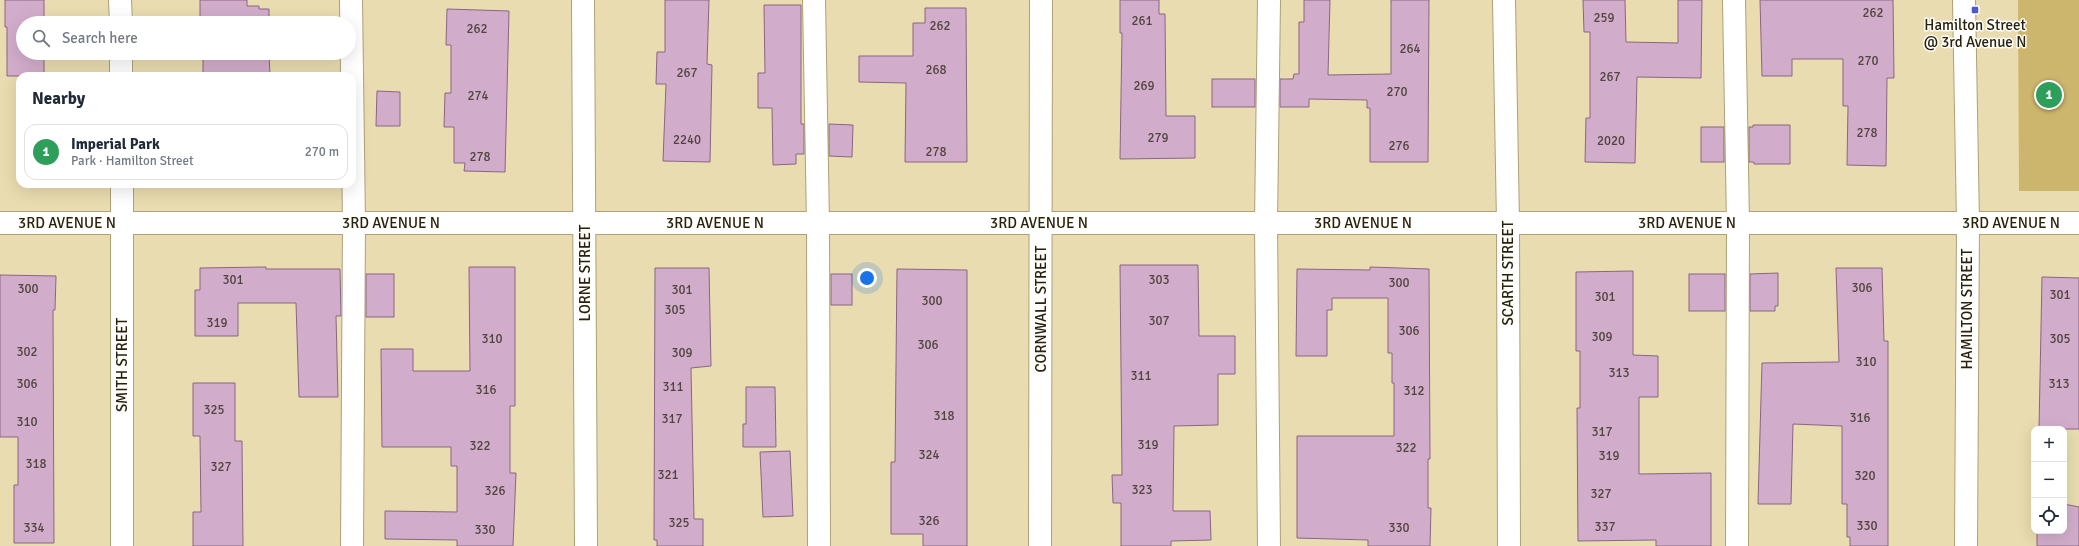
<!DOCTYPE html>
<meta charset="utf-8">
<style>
:root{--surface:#fff;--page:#f2f2f3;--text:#1f2937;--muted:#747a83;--line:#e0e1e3;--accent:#4a59ce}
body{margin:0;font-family:Signika,sans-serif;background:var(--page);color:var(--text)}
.controls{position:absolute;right:12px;bottom:12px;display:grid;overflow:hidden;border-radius:8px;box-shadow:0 4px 16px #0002}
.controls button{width:36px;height:36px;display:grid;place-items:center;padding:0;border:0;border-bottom:1px solid var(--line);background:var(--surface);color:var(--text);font:20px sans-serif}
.you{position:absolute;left:867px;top:278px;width:14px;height:14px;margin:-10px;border:3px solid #fff;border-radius:50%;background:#1a73e8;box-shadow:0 0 0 6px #1a73e833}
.badge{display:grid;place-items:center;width:26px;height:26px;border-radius:50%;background:var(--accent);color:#fff;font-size:13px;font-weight:700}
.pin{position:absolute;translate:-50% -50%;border:2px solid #fff;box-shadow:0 1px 4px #0006}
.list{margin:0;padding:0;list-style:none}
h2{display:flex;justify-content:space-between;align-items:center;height:52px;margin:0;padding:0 16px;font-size:17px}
h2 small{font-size:13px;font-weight:400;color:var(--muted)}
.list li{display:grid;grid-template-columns:26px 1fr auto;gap:12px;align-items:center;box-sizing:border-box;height:56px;margin:0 8px 8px;padding:0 8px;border:1px solid var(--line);border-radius:12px}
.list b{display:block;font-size:15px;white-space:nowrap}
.list p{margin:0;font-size:13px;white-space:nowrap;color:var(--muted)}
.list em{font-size:13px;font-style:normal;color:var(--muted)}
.icon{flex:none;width:22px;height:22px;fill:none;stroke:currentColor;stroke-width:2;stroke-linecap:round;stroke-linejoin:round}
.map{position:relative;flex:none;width:2079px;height:546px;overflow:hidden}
.search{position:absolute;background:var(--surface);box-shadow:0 4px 16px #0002;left:16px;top:16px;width:340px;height:44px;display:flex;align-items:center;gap:10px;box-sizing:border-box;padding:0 14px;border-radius:22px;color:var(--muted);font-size:15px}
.panel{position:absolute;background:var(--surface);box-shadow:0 4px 16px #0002;left:16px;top:72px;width:340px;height:116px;border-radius:12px}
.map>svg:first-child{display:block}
.green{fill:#ccb56c}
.building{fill:#d2adcb;stroke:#886682}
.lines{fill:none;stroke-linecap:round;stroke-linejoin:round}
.minor-casing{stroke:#aea177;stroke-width:24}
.minor{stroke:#fff;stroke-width:22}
.poi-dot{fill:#4a59ce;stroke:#fefdf8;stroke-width:1.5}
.labels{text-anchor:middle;stroke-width:3;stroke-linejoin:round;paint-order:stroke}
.number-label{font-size:13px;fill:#51443f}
.poi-label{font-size:15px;fill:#262110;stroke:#fefdf8}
.street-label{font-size:15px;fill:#262110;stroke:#fefdf8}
</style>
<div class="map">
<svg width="2079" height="546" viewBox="0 0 2079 546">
<rect width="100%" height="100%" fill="#e9dcb0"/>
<!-- green -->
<polygon class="green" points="2018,0 2079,0 2079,191 2019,191"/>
<!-- building -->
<g class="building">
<polygon points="5,0 44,0 44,23 23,23 23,53 44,53 44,76 7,76 7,27 5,27"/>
<polygon points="200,0 247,0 247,6 259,6 259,9 269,9 269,23 200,23"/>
<polygon points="665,0 709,0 707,64 712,65 710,162 663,161 666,84 656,84 657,52 665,52"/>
<polygon points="1120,0 1159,0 1159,14 1165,14 1166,116 1195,116 1195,158 1120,159 1122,33 1120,33"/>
<polygon points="1304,0 1330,0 1328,75 1391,74 1391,0 1429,0 1428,162 1370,162 1370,108 1367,108 1367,100 1309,99 1309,107 1280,107 1280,79 1293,79 1294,74 1299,74 1299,22 1304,22"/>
<polygon points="1583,0 1625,0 1626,42 1678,43 1678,0 1702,0 1701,78 1637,77 1635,163 1585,162 1586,118 1590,118 1590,32 1584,32"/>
<polygon points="1760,0 1893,0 1894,78 1887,78 1886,166 1847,165 1848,106 1843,106 1843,59 1792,59 1792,76 1762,76"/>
<polygon points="764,5 801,5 801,124 804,124 804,154 796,154 796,164 773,165 772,108 758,108 758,73 765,73"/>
<polygon points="925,8 966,8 967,162 905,162 906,83 859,82 859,56 913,56 913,23 925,23"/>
<polygon points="447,9 509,11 505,172 464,171 465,163 454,163 454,127 444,127 445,93 451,93 451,45 446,45"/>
<polygon points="203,53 269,53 270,76 203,76"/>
<rect x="1212" y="79" width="43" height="28"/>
<polygon points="377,91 400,92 400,126 376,126"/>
<polygon points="829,124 853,125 852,157 829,156"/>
<polygon points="1753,125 1790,125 1790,164 1754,164 1754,162 1749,162 1749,127 1753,127"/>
<rect x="1701" y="127" width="23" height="35"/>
<polygon points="1120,265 1198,265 1199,336 1235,336 1235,374 1218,374 1218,425 1174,426 1173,511 1210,511 1211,540 1171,541 1171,546 1121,546 1121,503 1113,503 1112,475 1122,475"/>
<polygon points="266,267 266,269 340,269 341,316 336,316 338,397 299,397 296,303 238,303 238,336 195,336 195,290 200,290 200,268"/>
<polygon points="469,267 515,267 515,406 510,406 510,473 516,473 513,546 457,546 457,540 385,539 385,511 457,512 457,466 451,466 451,447 382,447 381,349 413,349 413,371 470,371"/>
<polygon points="1370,267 1429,269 1430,459 1428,459 1428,508 1431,508 1430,546 1368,546 1368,540 1297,538 1297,436 1394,436 1394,383 1392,383 1392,353 1388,353 1388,298 1332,298 1332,310 1327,310 1327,356 1296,356 1297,269 1370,270"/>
<polygon points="655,268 709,268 711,366 691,368 694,519 703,519 703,546 657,546 657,540 654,540"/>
<polygon points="1836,268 1882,268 1884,341 1888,341 1888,546 1850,546 1850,537 1847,537 1847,504 1842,504 1842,426 1793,424 1791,504 1758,504 1762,363 1839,362"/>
<polygon points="897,269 967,270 967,546 923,546 923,534 891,534 891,462 895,462"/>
<polygon points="1633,271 1633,355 1658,356 1658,397 1639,397 1639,474 1711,473 1711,546 1656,546 1656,540 1578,541 1577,408 1580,408 1580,351 1576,351 1576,272"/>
<polygon points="1778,273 1778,306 1775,306 1775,311 1750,311 1750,274"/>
<rect x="366" y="274" width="28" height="43"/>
<rect x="831" y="274" width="21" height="31"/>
<rect x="1689" y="274" width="36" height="37"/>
<polygon points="0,275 56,276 55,310 53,310 54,543 14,543 14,485 18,485 18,437 0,437"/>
<polygon points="2042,277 2079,278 2079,429 2039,429"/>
<polygon points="193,383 235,383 235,441 242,441 243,546 193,546 193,512 201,512 200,436 193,436"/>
<polygon points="746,387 775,387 776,447 743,447 743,424 746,424"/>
<polygon points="790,451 793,516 763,517 760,452"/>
<polygon points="2064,504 2079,507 2079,546 2037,546 2037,531 2064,531"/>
</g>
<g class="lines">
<!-- minor casing -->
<g class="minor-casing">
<g id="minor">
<polyline points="120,0 121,23"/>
<polyline points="351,0 354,223 352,546"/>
<polyline points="583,0 586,546"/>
<polyline points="814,0 818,223 819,546"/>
<polyline points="1504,0 1508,223 1509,546"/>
<polyline points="1734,0 1738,223 1737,546"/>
<polyline points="1964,0 1968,223 1966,546"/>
<polyline points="121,53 121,76"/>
<polyline points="122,184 122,546"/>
<polyline points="0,223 2079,223"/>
<polyline points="1040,546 1041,0"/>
<polyline points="1269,546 1266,223 1269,0"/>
</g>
</g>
<!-- minor -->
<use href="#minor" class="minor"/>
</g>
<!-- markers -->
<rect class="poi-dot" x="1971" y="6" width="8" height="8" rx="2"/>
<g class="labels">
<!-- number labels -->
<g class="number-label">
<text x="1873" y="17">262</text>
<text x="1604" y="22">259</text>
<text x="1142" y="25">261</text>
<text x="940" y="30">262</text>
<text x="477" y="33">262</text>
<text x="1410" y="53">264</text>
<text x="1868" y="65">270</text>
<text x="936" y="74">268</text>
<text x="687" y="77">267</text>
<text x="1610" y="81">267</text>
<text x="1144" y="90">269</text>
<text x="1397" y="96">270</text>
<text x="478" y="100">274</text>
<text x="1867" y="137">278</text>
<text x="1158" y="142">279</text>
<text x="687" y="144">2240</text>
<text x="1611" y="145">2020</text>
<text x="1399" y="150">276</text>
<text x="936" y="156">278</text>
<text x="480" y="161">278</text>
<text x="233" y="284">301</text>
<text x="1159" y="284">303</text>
<text x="1399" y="287">300</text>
<text x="1862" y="292">306</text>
<text x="28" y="293">300</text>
<text x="682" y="294">301</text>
<text x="2060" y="299">301</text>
<text x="1605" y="301">301</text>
<text x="932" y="305">300</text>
<text x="675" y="314">305</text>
<text x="1159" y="325">307</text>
<text x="217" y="327">319</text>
<text x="1409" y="335">306</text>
<text x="1602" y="341">309</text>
<text x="492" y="343">310</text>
<text x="2060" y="343">305</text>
<text x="928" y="349">306</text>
<text x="27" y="356">302</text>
<text x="682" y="357">309</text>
<text x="1866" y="366">310</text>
<text x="1619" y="377">313</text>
<text x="1141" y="380">311</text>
<text x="27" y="388">306</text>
<text x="2059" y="388">313</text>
<text x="673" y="391">311</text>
<text x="486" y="394">316</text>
<text x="1414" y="395">312</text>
<text x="214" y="414">325</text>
<text x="944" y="420">318</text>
<text x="1860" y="422">316</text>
<text x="672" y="423">317</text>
<text x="27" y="426">310</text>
<text x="1602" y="436">317</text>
<text x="1148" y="449">319</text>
<text x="480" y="450">322</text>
<text x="1406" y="452">322</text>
<text x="929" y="459">324</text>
<text x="1609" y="460">319</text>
<text x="36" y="468">318</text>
<text x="221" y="471">327</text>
<text x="668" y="479">321</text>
<text x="1865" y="480">320</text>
<text x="1142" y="494">323</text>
<text x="495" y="495">326</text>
<text x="1601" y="498">327</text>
<text x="929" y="525">326</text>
<text x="679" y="527">325</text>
<text x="1867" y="530">330</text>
<text x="1605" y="531">337</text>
<text x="34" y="532">334</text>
<text x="1399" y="532">330</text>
<text x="485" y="534">330</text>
</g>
<!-- poi labels -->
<g class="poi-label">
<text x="1975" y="30">Hamilton Street<tspan x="1975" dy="17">@ 3rd Avenue N</tspan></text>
</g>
<!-- street labels -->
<g class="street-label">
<text x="67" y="228">3RD AVENUE N</text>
<text x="391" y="228">3RD AVENUE N</text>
<text x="715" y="228">3RD AVENUE N</text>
<text x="1039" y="228">3RD AVENUE N</text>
<text x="1363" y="228">3RD AVENUE N</text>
<text x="1687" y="228">3RD AVENUE N</text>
<text x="2011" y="228">3RD AVENUE N</text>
<text transform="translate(585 273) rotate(-90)" y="5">LORNE STREET</text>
<text transform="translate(1508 273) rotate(-90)" y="5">SCARTH STREET</text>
<text transform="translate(1041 309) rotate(-90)" y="5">CORNWALL STREET</text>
<text transform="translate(1967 309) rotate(-90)" y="5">HAMILTON STREET</text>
<text transform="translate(122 365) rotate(-90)" y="5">SMITH STREET</text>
</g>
</g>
</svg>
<div class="controls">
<button>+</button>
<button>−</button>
<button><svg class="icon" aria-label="locate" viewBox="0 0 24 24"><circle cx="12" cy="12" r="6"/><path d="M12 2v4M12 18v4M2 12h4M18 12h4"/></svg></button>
</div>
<div class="you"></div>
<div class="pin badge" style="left:2049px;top:95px;background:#2e9e5b">1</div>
<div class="search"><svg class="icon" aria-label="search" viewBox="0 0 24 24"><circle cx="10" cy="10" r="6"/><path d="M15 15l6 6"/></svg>Search here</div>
<section class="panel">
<h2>Nearby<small></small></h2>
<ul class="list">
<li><span class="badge" style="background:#2e9e5b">1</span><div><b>Imperial Park</b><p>Park · Hamilton Street</p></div><em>270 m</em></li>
</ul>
</section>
</div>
